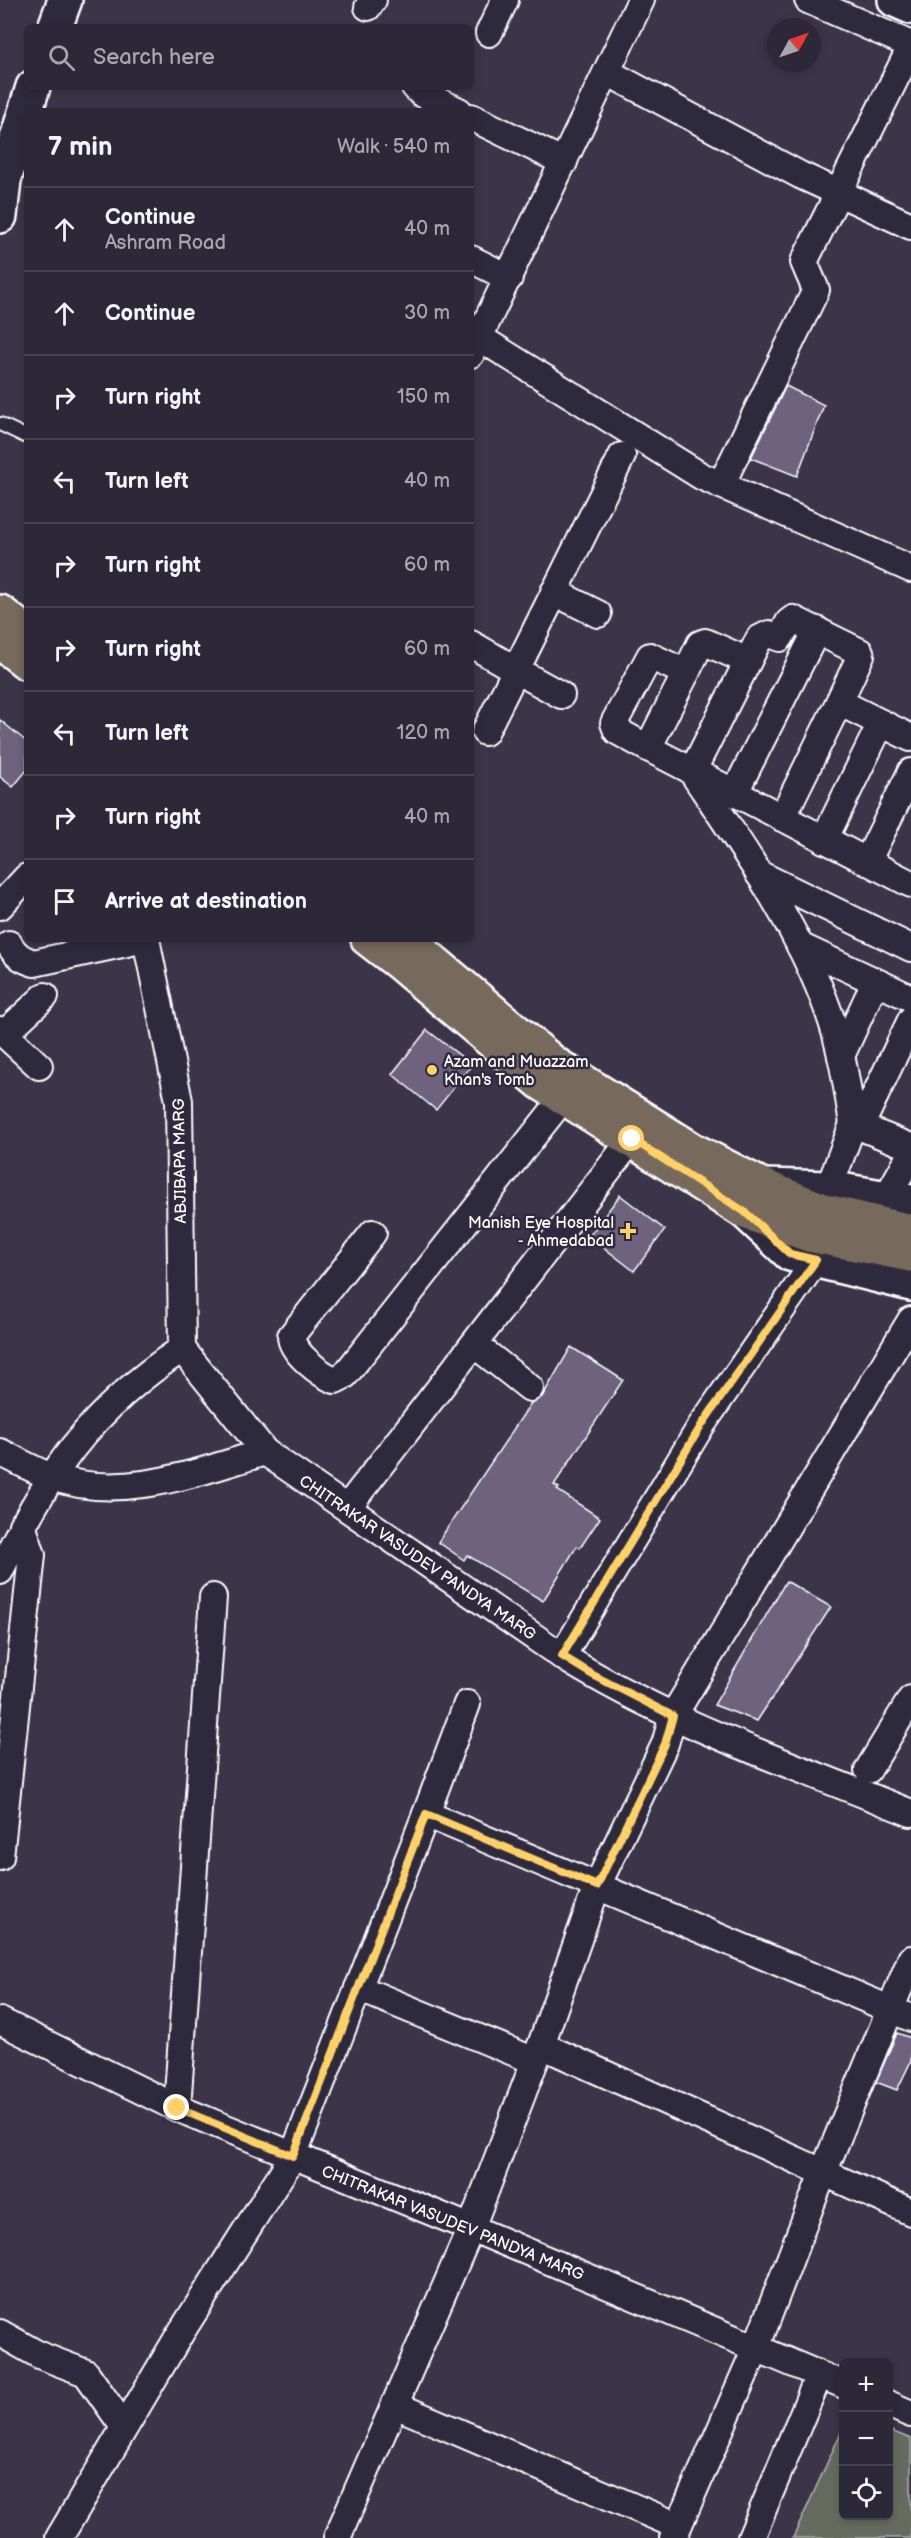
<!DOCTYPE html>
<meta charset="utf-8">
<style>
:root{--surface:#2d2838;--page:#353040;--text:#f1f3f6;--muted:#a7a6ae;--line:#484453}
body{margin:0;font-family:"Balsamiq Sans",sans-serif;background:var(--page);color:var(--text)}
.controls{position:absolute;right:18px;bottom:18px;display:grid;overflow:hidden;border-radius:9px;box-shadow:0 3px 9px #0003}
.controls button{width:54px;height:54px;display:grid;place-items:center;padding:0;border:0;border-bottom:2px solid var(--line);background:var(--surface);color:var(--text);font:30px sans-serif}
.compass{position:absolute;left:767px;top:18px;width:54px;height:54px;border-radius:50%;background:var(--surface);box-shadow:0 3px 9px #0003;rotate:50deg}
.stop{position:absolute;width:18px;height:18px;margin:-14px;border:4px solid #ffd166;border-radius:50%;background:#fff}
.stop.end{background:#ffd166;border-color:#fff;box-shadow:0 2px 6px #0008}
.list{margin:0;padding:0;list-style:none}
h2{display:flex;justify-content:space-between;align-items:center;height:78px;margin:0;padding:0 24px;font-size:26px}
h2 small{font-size:20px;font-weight:400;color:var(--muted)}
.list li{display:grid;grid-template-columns:39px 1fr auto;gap:18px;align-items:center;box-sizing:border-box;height:84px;padding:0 24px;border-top:2px solid var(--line)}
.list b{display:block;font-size:22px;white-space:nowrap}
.list p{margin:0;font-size:20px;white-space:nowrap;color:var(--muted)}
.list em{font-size:20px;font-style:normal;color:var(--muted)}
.icon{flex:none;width:33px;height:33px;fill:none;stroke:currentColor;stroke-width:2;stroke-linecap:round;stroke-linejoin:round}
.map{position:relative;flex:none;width:911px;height:2538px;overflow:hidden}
.search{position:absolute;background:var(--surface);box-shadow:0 3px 9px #0003;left:24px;top:24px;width:450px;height:66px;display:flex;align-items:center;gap:15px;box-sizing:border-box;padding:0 21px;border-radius:9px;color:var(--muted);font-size:22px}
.panel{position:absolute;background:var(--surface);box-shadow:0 3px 9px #0003;left:24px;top:108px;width:450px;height:834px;border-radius:9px}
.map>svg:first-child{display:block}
.green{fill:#656c5f;stroke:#b2b6af;stroke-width:1.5}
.building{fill:#6e627e;stroke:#fff;stroke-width:1.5}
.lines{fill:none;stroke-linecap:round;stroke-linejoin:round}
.lane-casing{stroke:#fff;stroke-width:16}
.street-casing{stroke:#fff;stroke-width:30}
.secondary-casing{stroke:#fff;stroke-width:38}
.primary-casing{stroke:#fff;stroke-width:38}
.lane{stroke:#2f2a3d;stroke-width:12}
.street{stroke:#2f2a3d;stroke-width:26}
.secondary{stroke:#2f2a3d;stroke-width:33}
.primary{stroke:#77695c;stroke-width:33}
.route{stroke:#ffd166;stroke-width:8}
.poi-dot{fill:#ffd166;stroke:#2f2a3d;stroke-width:2}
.labels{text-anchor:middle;stroke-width:5;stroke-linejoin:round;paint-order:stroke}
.poi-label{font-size:16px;fill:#fff;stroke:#2f2a3d;text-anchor:start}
.street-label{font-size:16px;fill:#fff;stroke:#2f2a3d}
</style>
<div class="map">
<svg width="911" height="2538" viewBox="0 0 911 2538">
<rect width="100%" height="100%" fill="#3c354a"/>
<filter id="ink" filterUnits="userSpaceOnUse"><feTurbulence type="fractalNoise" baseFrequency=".0167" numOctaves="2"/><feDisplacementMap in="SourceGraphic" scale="12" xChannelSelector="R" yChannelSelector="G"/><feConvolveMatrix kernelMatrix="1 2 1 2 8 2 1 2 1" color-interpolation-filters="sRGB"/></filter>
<g filter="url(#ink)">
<!-- green -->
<polygon class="green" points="843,2428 844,2516 888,2516 889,2430 911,2439 911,2538 793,2538"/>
<!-- building -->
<g class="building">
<polygon points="786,386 824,405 797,476 751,458"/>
<polygon points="0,720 27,742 27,770 13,787 0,777"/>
<polygon points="427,1030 472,1065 436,1110 392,1074"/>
<polygon points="620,1195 665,1230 634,1271 589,1236"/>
<polygon points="571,1347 623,1380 554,1485 559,1488 557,1490 600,1518 580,1548 577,1546 543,1601 467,1555 464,1560 438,1542 531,1403 542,1397"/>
<polygon points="786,1581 831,1607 757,1721 714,1705"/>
<polygon points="897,2033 911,2038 911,2061 897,2090 876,2082"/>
</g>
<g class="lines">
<!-- lane casing -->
<g class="lane-casing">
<polyline id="lane" points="0,424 27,437"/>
</g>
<!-- street casing -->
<g class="street-casing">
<g id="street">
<polyline points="808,0 911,45"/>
<polyline points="368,7 373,0"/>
<polyline points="489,33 505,0"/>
<polyline points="607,72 800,175 911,226"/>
<polyline points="415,87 421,93 459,111"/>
<polyline points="471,117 564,162"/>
<polyline points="471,259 509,278"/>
<polyline points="480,338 701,476 911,569"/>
<polyline points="471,354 641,0"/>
<polyline points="721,485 816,290 804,262 911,47"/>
<polyline points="554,592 598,614"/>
<polyline points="471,644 516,670 622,456"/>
<polyline points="485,732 516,670 561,695"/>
<polyline points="911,738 839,702 861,655 860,652 793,619 789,622 780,638 769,634 759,639 748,661 705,642 700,644 686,673 650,656 614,723 617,731 648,748 911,884"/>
<polyline points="648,748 686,673"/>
<polyline points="692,772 748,661"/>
<path d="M 694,775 C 745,851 798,926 829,1013 C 842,1049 847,1087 853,1124 L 911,1147"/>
<polyline points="734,794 817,630"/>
<polyline points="782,818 839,702"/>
<polyline points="824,840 881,723"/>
<polyline points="867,862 911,772"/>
<polyline points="759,874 911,948"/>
<polyline points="0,906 27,877"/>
<polyline points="146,939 179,1101 182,1349"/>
<path d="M 9,944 C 16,956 22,959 34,963 L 145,939"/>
<polyline points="800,946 911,998"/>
<polyline points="0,1030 39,1066"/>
<polyline points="4,1034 45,996"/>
<polyline points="841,1056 875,982"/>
<polyline points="860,1127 911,1020"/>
<polyline points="829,1188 853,1124"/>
<polyline points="887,1197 911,1154"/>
<path d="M 373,1233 L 291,1336 C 291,1352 321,1375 335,1380 L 345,1375 L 564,1097"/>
<polyline points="474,1344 530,1388"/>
<path d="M 182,1349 L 265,1452 L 562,1656 C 670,1724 793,1765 911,1813"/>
<path d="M 0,1452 C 16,1460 33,1470 50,1476 C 120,1503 197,1472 265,1452"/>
<polyline points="347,1508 632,1139"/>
<path d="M 0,1571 C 47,1473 90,1410 182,1349"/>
<polyline points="562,1656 701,1426 816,1260"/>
<polyline points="868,1770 911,1699"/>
<polyline points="426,1814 467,1704"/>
<polyline points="0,1857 32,1555 22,1525"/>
<polyline points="358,1988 535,2061"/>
<polyline points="0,2021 177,2108 471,2228 844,2385"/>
<polyline points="541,2045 911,2212"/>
<polyline points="177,2108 213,1597"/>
<polyline points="0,2333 39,2355 86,2373 124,2427"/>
<polyline points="888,2404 911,2414"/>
<polyline points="395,2405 678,2526"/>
<polyline points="59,2538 180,2334 293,2156 426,1814 911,2018"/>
<polyline points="337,2538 471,2228 541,2045 597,1886 665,1744 673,1716 911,1320"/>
<polyline points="673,2538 756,2348 823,2173 911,1959"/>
<polyline points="751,2538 819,2375"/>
</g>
</g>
<!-- secondary casing -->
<g class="secondary-casing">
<g id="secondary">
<polyline points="895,0 911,7"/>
<polyline points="55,27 65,0"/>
<polyline points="0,216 4,180 33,87"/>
<polyline points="765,1186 829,1188 911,1202"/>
<polyline points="745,1212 790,1254 911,1284"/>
</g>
</g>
<!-- primary casing -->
<g class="primary-casing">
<g id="primary">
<polyline points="0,612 27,633"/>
<polyline points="0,642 27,663"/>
<polyline points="368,939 399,963 541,1083 745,1212 809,1235 911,1255"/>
<polyline points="407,939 555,1064 693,1150 763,1186 826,1211 911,1231"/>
</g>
</g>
<!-- lane -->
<use href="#lane" class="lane"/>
<!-- street -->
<use href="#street" class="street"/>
<!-- secondary -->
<use href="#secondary" class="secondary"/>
<!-- primary -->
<use href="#primary" class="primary"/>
</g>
</g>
<g class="lines" filter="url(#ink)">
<!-- route -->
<polyline class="route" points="177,2108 293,2156 426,1814 597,1886 665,1744 673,1716 593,1675 562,1656 701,1426 816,1260 790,1254 745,1212 632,1139"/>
</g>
<!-- markers -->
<g class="poi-dot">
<circle cx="432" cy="1070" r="6"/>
<path d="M625 1222h6v6h6v6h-6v6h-6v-6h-6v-6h6z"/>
</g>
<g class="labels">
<!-- poi labels -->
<g class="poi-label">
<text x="444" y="1067">Azam and Muazzam<tspan x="444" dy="18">Khan's Tomb</tspan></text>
<text x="614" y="1228" text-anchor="end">Manish Eye Hospital<tspan x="614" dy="18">- Ahmedabad</tspan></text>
</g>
<!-- street labels -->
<g class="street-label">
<text transform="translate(179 1161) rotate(-91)" y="6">ABJIBAPA MARG</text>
<text transform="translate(418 1557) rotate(34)" y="6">CHITRAKAR VASUDEV PANDYA MARG</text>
<text transform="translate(453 2222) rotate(22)" y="6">CHITRAKAR VASUDEV PANDYA MARG</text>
</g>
</g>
</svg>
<div class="controls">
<button>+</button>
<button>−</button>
<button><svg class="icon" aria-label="locate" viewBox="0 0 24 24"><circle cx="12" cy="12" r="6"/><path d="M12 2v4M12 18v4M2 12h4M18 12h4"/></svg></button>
</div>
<svg class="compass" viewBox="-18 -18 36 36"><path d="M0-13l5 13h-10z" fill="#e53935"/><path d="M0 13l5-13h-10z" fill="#a7a6ae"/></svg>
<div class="stop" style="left:632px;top:1139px"></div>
<div class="stop end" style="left:177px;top:2108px"></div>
<div class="search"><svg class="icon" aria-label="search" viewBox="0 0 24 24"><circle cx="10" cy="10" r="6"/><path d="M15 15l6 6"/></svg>Search here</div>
<section class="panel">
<h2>7 min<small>Walk · 540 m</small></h2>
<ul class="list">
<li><svg class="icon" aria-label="ahead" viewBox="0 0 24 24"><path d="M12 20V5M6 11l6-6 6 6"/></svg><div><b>Continue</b><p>Ashram Road</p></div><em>40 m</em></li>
<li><svg class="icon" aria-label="ahead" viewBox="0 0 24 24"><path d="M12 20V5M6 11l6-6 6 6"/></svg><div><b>Continue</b></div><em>30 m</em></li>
<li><svg class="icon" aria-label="right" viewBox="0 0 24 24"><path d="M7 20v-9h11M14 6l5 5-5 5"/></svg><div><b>Turn right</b></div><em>150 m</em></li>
<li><svg class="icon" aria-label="left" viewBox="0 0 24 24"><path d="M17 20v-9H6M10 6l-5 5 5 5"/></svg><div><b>Turn left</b></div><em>40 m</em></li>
<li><svg class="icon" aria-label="right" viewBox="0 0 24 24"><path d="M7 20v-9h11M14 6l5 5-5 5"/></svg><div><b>Turn right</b></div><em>60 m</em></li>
<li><svg class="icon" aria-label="right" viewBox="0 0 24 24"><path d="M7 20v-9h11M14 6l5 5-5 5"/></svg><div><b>Turn right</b></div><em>60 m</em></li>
<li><svg class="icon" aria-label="left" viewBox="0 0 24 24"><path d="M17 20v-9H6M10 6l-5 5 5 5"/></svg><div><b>Turn left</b></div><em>120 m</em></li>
<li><svg class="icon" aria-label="right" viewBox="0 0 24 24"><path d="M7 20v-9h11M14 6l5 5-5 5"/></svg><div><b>Turn right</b></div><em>40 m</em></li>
<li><svg class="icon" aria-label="arrive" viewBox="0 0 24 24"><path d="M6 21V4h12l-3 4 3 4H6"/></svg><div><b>Arrive at destination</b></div></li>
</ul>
</section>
</div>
